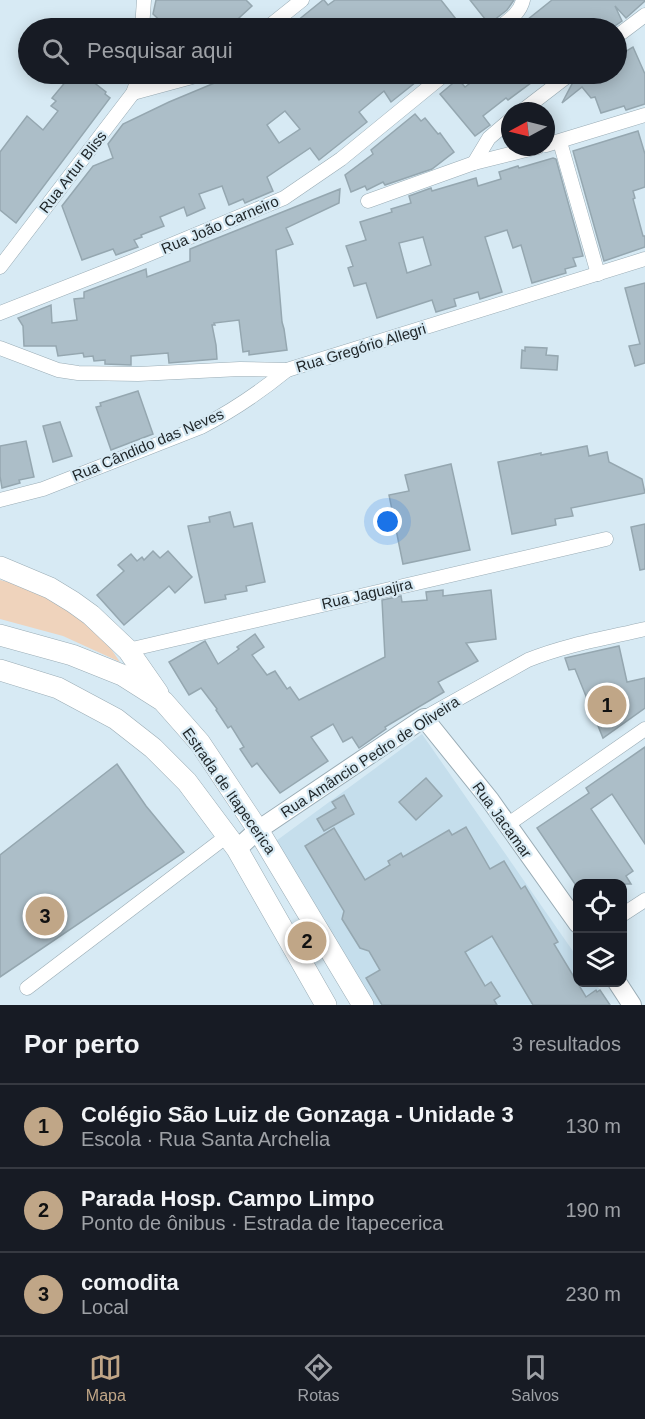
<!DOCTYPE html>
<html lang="pt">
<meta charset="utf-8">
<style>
:root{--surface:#171b24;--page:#20242c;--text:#f1f3f6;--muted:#9ea1a6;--line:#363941;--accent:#c0a687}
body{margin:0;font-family:Helvetica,sans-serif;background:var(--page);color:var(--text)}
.controls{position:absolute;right:18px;bottom:18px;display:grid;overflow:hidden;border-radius:12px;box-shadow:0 3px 15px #0003}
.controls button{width:54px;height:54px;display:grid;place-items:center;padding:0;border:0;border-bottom:2px solid var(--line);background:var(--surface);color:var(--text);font:30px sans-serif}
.compass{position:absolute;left:501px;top:102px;width:54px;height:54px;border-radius:50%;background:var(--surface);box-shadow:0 3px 15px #0003;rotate:263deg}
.you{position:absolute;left:388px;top:522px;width:21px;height:21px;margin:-15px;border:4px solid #fff;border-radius:50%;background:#1a73e8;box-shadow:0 0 0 9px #1a73e833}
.badge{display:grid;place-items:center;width:39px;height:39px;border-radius:50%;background:var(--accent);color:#111;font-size:20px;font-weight:700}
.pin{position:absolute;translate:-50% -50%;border:3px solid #fff;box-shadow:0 2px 6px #0006}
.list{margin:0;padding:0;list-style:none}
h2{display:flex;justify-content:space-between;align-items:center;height:78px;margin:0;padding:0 24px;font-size:26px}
h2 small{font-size:20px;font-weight:400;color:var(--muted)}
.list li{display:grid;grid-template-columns:39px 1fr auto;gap:18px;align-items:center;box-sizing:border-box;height:84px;padding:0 24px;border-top:2px solid var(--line)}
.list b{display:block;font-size:22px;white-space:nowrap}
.list p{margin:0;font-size:20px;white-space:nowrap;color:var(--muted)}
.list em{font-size:20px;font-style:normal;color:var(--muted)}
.icon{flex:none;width:33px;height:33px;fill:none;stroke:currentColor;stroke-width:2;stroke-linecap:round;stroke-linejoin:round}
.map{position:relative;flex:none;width:645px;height:1005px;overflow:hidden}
.search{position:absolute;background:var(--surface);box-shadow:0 3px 15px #0003;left:18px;right:18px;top:18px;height:66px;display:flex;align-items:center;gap:15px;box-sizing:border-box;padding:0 21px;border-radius:33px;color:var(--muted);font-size:22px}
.sheet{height:330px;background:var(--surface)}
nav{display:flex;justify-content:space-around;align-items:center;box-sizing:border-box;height:84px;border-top:2px solid var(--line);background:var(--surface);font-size:16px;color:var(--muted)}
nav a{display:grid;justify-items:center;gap:3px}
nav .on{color:var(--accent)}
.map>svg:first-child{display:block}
.built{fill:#c5deec}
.green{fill:#efd3bc}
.building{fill:#acbec8;stroke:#95a7b0;stroke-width:1.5;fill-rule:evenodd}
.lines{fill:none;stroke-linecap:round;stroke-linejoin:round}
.street-casing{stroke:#9aacb5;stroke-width:15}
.secondary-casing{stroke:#9aacb5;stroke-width:20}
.primary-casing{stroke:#9aacb5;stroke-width:22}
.street{stroke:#fff;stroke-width:14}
.secondary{stroke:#fff;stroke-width:18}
.primary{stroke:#fff;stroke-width:21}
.labels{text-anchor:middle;stroke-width:4.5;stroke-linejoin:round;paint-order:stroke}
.street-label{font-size:15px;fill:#1e2528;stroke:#d7eaf4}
</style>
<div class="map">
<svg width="645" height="1005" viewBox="0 0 645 1005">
<rect width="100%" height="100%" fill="#d7eaf4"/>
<!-- built -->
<polygon class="built" points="422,734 577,957 578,982 595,983 611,1005 374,1005 276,841"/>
<!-- green -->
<path class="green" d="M 0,580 C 38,589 76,611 103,640 C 110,646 115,655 120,662 L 63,636 L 0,619 Z"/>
<!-- building -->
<g class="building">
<polygon points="156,0 246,0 252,6 228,28 168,28 153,14"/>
<polygon points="323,0 324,0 328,5 335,0 441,0 463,28 303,28 297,21"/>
<polygon points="470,0 514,0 507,10 489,24"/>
<polygon points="552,0 645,0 645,1 626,18 615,6 622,21 612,28 599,28 593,20 581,28 517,28"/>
<polygon points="633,47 645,74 645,104 626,110 624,106 601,113 595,97 591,98 582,87 562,103 572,84 578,78 579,74 616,74 616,57"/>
<polygon points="72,74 83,74 106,92 105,94 110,98 16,223 0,210 0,152 27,116 43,130 58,111 51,106 56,101 52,98"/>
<path d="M 236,74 L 426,74 L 391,102 L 384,91 L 359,112 L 367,122 L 319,160 L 310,148 L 267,177 L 273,191 L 245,203 L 243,199 L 229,205 L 222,186 L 199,194 L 205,208 L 187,216 L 184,207 L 160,217 L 164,226 L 141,235 L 142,237 L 134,240 L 138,247 L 116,255 L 113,249 L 82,260 L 62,206 L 93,166 L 113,158 L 108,144 L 123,124 L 169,102 ZM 285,111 L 300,129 L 279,143 L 267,125 Z"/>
<polygon points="482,74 543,74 508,100 506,98 483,116 490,125 475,136 440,94 458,79 465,87"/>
<polygon points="415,114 421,121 425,118 438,134 440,133 454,152 432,169 385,185 383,182 367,190 365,186 351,192 345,175 373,154 371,150"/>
<polygon points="638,131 645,154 645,187 633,191 635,198 633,199 643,236 645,236 645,247 604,261 573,151"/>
<path d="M 553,158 L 556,159 L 583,256 L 573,258 L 576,266 L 565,269 L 566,273 L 532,283 L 521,245 L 513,248 L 507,230 L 485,237 L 502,292 L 480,299 L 478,292 L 454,299 L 456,306 L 436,312 L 432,300 L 377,318 L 366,283 L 354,286 L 348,268 L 353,266 L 346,246 L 366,240 L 360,222 L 392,212 L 391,209 L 411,203 L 409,196 L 431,188 L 432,191 L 476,178 L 478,186 L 501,179 L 499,172 L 518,166 L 519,168 ZM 423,237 L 431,265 L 407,273 L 399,243 Z"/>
<polygon points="340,189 339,203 286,228 293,244 276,250 282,322 284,329 287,350 249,355 249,351 243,352 239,320 214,323 215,325 212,325 216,345 217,359 169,363 168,353 131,356 131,365 105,364 105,360 94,361 93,356 84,357 83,353 58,356 56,346 24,346 23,326 18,318 51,305 52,323 77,320 74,299 84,298 84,292 146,269 147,277 190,261 190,249"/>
<polygon points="645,283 645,363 635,366 629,346 640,344 625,288"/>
<polygon points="525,347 547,348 546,355 558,356 557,370 521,368 522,350 525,351"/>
<polygon points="138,391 153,434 111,450 96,407 101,406 100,403"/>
<polygon points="60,422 72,456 53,462 43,426"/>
<polygon points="26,441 34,477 19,480 20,483 2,488 0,476 0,446"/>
<polygon points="587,446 589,456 607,452 609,462 642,479 645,493 571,508 573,516 555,519 556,525 512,534 498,462 541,453 541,455"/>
<polygon points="451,464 470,550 403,564 389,495 409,491 405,475"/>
<polygon points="230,512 234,527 252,523 265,582 246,586 247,591 225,595 226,599 205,603 188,526 210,522 209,517"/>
<polygon points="645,524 645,569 640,570 631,527"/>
<polygon points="153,551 160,558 168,551 192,577 175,593 169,586 124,625 97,595 124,571 118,565 131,554 137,561 142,557 144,560"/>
<polygon points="443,590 443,596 491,590 496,639 466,643 478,661 438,682 444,692 385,727 386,729 359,748 352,737 343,742 333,724 311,737 328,761 280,793 257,763 252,767 240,749 244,747 231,726 228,728 216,710 217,709 201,688 189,695 169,662 205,641 218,664 239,649 237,647 255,634 264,647 252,655 267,675 275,671 287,689 290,687 299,700 385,657 382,600 401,596 402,602 427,600 426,592"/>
<polygon points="619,646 627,682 645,678 645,708 603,738 575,669 569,670 565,658"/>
<polygon points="645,747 645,844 612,794 591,809 633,871 626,876 631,884 575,884 537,828 589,793 586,788"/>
<polygon points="117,764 146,806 184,852 0,977 0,855"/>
<polygon points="426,778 442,796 416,820 399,802"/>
<polygon points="344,795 354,814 324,831 317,819 336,808 332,802"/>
<polygon points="466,827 490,869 504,861 521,889 525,886 558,942 554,944 586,997 596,990 597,992 600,990 610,1005 533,1005 492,936 465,952 485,986 491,982 500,996 494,1000 497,1005 382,1005 366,978 380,970 369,951 360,948 342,919 344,911 305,846 334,828 365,880 390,865 388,861 401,853 403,857 449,830 452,835"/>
</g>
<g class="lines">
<!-- street casing -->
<g class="street-casing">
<g id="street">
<polyline points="142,28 144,0"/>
<polyline points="267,28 302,0"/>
<path d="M 499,28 C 509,20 520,13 523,0"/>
<polyline points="616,37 645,15"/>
<polyline points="133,93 203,74"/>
<polyline points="522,111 570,74"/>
<polyline points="560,142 598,274"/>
<polyline points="546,145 645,115"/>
<polyline points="474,163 489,138 510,120"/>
<polyline points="368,201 474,163 538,147"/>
<polyline points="0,267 133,93 140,74"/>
<polyline points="0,313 130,262 284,198 341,159 445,74"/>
<polyline points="0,348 58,370 78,373 138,374 240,369 287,370 645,259"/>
<path d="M 0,500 L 43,489 L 201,427 C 232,411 260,392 287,370"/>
<polyline points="128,650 606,539"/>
<path d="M 424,718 L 528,660 C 565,645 606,638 645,629"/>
<polyline points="507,825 645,729"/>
<polyline points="622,915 645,900"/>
<polyline points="27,988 227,836"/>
</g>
</g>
<!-- secondary casing -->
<g class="secondary-casing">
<g id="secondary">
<polyline points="237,849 258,830 424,718 490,800 578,924"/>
<polyline points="617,982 632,1005"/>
</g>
</g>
<!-- primary casing -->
<g class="primary-casing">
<g id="primary">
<polyline points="0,567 50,588 73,602 91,615 128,650 158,693"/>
<polyline points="0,635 72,655 122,675 163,701 200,743 258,830 363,1005"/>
<polyline points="0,670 58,688 116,719 153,748 187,782 237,849 326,1005"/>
</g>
</g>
<!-- street -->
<use href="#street" class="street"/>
<!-- secondary -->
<use href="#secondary" class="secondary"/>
<!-- primary -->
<use href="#primary" class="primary"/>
</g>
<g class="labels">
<!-- street labels -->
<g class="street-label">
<text transform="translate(73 172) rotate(-52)" y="5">Rua Artur Bliss</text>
<text transform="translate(220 225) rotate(-23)" y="5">Rua João Carneiro</text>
<text transform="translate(361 348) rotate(-17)" y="5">Rua Gregório Allegri</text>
<text transform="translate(148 445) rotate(-23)" y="5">Rua Cândido das Neves</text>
<text transform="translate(367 594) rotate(-13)" y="5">Rua Jaguajira</text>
<text transform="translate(370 757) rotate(-33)" y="5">Rua Amâncio Pedro de Oliveira</text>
<text transform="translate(229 791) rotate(55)" y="5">Estrada de Itapecerica</text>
<text transform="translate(502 820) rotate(54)" y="5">Rua Jacamar</text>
</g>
</g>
</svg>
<div class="controls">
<button><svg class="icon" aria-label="locate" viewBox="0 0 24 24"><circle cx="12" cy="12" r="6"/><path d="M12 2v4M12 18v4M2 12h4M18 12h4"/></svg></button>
<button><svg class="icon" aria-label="layers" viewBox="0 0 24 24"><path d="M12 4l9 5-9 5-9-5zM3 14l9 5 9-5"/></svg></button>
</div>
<svg class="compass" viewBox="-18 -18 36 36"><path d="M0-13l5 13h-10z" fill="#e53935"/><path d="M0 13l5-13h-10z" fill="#9ea1a6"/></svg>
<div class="you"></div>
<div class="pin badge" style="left:607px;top:705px">1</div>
<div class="pin badge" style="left:307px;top:941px">2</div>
<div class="pin badge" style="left:45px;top:916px">3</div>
<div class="search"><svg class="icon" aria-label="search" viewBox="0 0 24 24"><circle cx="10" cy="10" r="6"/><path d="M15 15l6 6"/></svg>Pesquisar aqui</div>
</div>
<section class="sheet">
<h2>Por perto<small>3 resultados</small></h2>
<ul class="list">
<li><span class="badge">1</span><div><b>Colégio São Luiz de Gonzaga - Unidade 3</b><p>Escola · Rua Santa Archelia</p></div><em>130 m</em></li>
<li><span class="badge">2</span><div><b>Parada Hosp. Campo Limpo</b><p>Ponto de ônibus · Estrada de Itapecerica</p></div><em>190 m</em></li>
<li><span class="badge">3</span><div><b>comodita</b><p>Local</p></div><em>230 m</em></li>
</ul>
</section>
<nav>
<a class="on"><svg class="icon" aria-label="map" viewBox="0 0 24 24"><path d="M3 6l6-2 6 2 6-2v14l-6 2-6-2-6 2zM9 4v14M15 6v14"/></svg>Mapa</a>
<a><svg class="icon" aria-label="directions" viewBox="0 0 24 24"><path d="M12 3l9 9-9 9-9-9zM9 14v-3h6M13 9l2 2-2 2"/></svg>Rotas</a>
<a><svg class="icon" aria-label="saved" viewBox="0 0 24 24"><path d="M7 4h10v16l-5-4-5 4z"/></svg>Salvos</a>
</nav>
